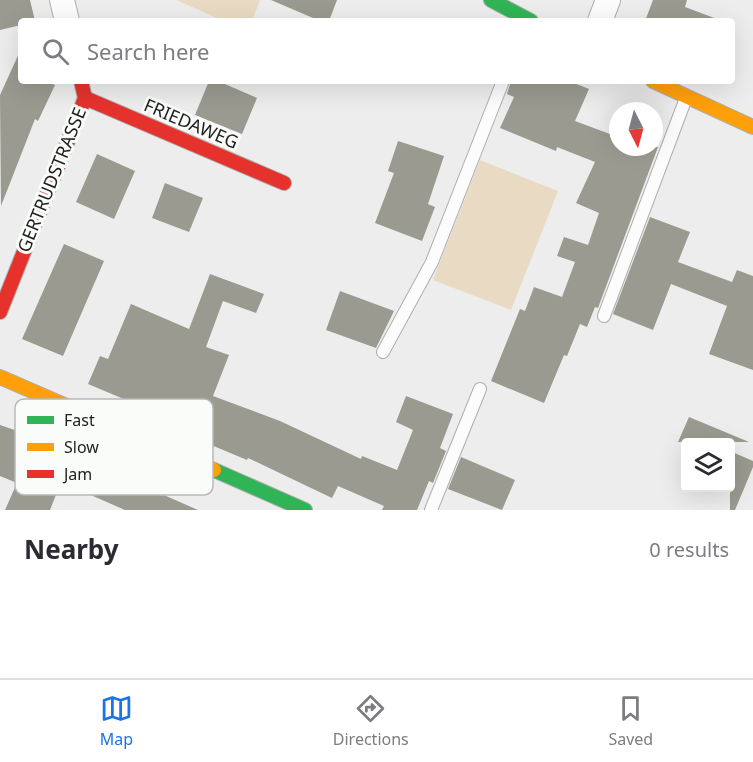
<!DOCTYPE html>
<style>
:root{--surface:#fff;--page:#f2f2f3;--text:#2b2b33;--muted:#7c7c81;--line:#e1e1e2;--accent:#1a73e8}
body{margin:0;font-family:"Noto Sans",sans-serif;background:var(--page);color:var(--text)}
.controls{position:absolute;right:18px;bottom:18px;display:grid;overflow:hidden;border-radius:6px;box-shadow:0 6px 24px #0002}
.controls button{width:54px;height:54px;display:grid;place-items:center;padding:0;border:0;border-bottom:2px solid var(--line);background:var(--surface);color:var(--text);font:30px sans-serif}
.compass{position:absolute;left:609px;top:102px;width:54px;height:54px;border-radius:50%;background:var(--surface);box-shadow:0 6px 24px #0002;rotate:174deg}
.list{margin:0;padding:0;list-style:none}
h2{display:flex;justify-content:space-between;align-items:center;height:78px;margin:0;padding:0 24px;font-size:26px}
h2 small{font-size:20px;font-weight:400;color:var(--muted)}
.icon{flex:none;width:33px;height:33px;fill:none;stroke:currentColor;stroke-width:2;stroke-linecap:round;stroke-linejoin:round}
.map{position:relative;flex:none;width:753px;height:510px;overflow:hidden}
.search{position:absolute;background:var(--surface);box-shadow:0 6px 24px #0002;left:18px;right:18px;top:18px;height:66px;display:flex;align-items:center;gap:15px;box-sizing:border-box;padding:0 21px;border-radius:6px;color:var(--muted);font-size:22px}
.sheet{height:168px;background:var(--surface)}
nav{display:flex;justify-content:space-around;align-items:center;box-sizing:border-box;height:84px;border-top:2px solid var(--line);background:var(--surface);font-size:16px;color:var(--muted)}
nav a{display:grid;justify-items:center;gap:3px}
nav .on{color:var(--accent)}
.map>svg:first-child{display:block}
.green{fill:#e9dac3}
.building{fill:#9a9a90}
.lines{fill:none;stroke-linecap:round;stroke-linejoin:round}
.lane-casing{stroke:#aeaeae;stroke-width:14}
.street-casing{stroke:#aeaeae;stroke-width:26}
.fast-casing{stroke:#aeaeae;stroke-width:16}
.slow-casing{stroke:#aeaeae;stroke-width:16}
.jam-casing{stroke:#aeaeae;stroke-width:16}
.lane{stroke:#fcfcfc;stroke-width:12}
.street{stroke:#fcfcfc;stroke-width:24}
.fast{stroke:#30b455;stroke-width:14}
.slow{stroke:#ff9f0a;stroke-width:14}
.jam{stroke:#e5322d;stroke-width:14}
.labels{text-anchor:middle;stroke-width:6;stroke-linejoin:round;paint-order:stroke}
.street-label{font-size:18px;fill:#1d1e1d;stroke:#f9fcf9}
.key{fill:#f9fcf9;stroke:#b7b9b7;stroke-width:1.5}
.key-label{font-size:16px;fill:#1d1e1d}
</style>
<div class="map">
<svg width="753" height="510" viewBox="0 0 753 510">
<rect width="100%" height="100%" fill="#ededed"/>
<!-- green -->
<g class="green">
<polygon points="176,0 260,0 252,21 224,21"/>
<polygon points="480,160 558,191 511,310 433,280"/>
</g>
<!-- building -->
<g class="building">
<polygon points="0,0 30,0 35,21 21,21 21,25 0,30"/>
<polygon points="271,0 337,0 329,21 320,21"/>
<polygon points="653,0 687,0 685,7 717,19 717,21 645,21"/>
<polygon points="21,49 21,81 45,81 55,85 38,121 35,119 1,206 0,95"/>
<polygon points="209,81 218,81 257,98 242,134 195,115"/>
<polygon points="511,81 569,81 589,89 575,121 618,137 618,147 658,147 598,308 595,307 587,327 580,324 567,356 564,355 544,403 491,381 520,309 525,311 534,287 562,297 575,262 557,256 564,237 588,245 599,213 576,203 595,162 557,147 556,151 500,128 514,97 507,94"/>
<polygon points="398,141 444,156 428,204 435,207 422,241 375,223 394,173 388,171"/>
<polygon points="97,154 135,171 114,219 76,202"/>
<polygon points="165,183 203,198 189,232 152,218"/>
<polygon points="650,217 690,232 678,262 732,282 737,270 753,276 753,370 709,354 727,306 671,284 653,330 613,314"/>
<polygon points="64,244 104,261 63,356 22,339"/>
<polygon points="210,274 264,294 256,313 223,301 206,347 229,355 213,396 280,421 361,459 362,456 397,470 413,430 396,422 406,396 453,414 440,448 446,451 433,483 429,481 417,510 382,510 384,506 338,486 332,498 248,458 247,460 154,421 157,413 88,384 100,356 108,359 131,304 189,329"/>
<polygon points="340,291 394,311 376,348 326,330"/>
<polygon points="689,417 749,442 678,442"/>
<polygon points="0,425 47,441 84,460 198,510 125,510 61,482 50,510 5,510 17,483 0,476"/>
<polygon points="730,451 753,461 753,467 735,510 730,510"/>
<polygon points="461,457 515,480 502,510 448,489"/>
</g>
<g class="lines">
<!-- lane casing -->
<g class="lane-casing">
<g id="lane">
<polyline points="604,316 686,98"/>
<polyline points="383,352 432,262 503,81"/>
<polyline points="431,510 480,389"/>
</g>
</g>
<!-- street casing -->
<g class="street-casing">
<g id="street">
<polyline points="62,0 67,21"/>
<polyline points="600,21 608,0"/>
</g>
</g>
<!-- fast casing -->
<g class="fast-casing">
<g id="fast">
<polyline points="491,0 531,21"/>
<polyline points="214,470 305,510"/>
</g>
</g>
<!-- slow casing -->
<g class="slow-casing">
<g id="slow">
<polyline points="653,81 753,127"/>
<polyline points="0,377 214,470"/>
</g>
</g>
<!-- jam casing -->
<g class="jam-casing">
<g id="jam">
<polyline points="85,98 284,183"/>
<polyline points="0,312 85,98 81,81"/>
</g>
</g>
<!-- lane -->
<use href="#lane" class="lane"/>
<!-- street -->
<use href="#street" class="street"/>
<!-- fast -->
<use href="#fast" class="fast"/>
<!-- slow -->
<use href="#slow" class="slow"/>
<!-- jam -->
<use href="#jam" class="jam"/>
</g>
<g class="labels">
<!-- street labels -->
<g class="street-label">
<text transform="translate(191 124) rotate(23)" y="6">FRIEDAWEG</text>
<text transform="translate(52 180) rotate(-68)" y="6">GERTRUDSTRASSE</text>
</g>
</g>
<!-- legend -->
<rect x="15" y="399" width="198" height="96" rx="9" class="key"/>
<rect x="27" y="416" width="27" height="8" fill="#30b455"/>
<rect x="27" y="443" width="27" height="8" fill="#ff9f0a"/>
<rect x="27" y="470" width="27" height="8" fill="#e5322d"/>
<g class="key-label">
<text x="64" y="426">Fast</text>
<text x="64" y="453">Slow</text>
<text x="64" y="480">Jam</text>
</g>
</svg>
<div class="controls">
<button><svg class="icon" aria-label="layers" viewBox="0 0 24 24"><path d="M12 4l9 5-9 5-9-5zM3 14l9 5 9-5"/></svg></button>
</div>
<svg class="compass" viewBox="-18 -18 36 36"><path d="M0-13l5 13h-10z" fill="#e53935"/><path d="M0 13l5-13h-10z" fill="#7c7c81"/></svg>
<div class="search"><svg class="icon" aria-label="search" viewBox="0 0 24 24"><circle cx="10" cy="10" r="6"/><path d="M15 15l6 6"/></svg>Search here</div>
</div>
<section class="sheet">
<h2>Nearby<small>0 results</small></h2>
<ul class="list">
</ul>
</section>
<nav>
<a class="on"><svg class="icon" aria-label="map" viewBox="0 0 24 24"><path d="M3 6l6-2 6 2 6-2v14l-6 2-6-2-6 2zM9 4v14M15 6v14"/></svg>Map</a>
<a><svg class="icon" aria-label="directions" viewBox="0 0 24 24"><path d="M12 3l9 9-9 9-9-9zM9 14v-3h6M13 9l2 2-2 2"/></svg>Directions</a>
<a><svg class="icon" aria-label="saved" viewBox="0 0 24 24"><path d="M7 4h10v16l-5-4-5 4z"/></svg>Saved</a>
</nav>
